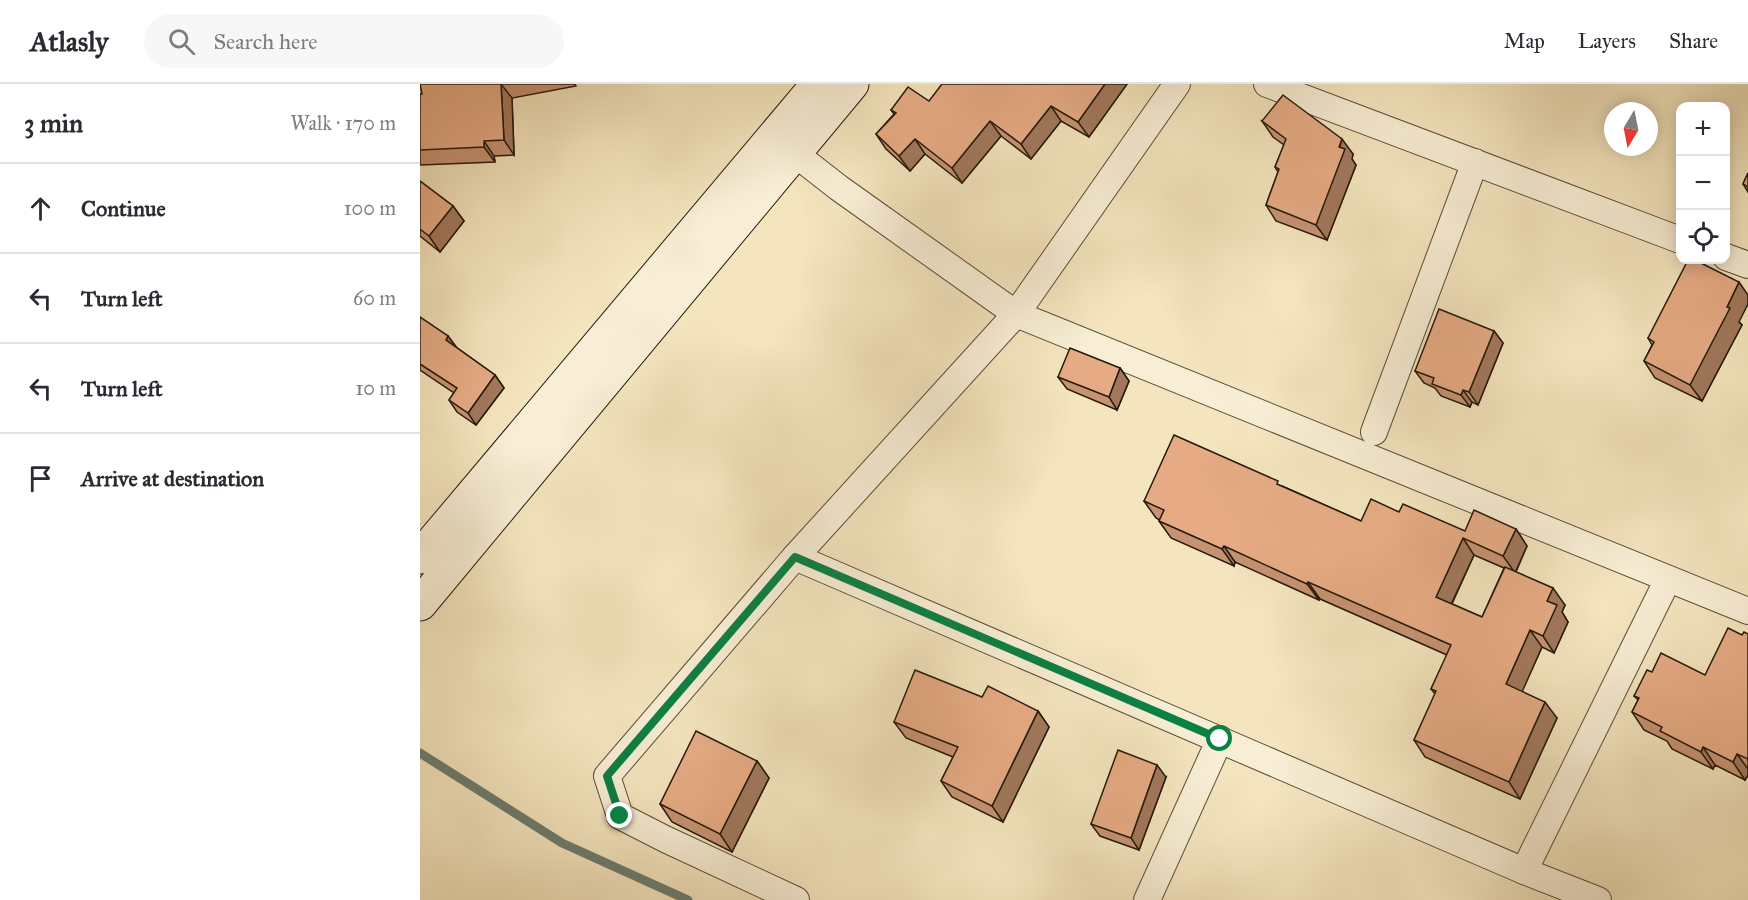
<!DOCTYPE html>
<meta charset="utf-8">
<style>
:root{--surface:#fff;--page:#f7f7f7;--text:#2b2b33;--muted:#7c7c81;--line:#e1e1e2}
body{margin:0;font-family:"IM FELL Great Primer",serif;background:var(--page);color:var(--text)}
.controls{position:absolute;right:18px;top:18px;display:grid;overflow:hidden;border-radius:12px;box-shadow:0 3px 15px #0003}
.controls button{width:54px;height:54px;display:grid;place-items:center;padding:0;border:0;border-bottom:2px solid var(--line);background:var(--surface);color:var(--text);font:30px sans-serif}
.compass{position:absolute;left:1184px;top:18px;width:54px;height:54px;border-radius:50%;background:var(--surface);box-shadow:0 3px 15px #0003;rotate:190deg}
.stop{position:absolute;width:18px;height:18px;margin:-14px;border:4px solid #0b8043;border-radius:50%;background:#fff}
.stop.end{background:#0b8043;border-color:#fff;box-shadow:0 2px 6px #0008}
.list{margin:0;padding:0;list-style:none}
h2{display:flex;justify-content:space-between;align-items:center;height:78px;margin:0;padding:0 24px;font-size:26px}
h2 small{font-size:20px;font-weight:400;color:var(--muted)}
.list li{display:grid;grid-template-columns:39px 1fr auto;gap:18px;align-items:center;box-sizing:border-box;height:90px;padding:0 24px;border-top:2px solid var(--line)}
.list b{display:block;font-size:22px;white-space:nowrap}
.list em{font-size:20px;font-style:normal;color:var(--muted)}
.icon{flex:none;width:33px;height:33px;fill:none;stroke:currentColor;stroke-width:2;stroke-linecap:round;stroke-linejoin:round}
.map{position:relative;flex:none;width:1328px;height:816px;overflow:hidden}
header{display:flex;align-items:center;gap:36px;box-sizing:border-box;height:84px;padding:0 30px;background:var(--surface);border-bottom:2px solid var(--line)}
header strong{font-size:28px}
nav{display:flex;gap:33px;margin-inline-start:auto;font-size:21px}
.search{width:420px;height:54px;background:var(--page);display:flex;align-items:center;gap:15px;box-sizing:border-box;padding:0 21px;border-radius:33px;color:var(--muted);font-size:22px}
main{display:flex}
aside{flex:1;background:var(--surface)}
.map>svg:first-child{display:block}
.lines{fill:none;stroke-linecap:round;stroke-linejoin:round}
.stream{stroke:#6d7d6f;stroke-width:9}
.street-casing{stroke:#5a4c38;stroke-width:28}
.secondary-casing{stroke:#26190c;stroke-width:35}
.street{stroke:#f8eed5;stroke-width:26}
.secondary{stroke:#f8eed5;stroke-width:33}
.wall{fill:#c69372;stroke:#26190c;stroke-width:1.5;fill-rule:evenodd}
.shaded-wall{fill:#a1785c;stroke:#26190c;stroke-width:1.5}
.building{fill:#e6ab84;stroke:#26190c;stroke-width:1.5}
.route{stroke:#0b8043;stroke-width:8}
</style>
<header>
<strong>Atlasly</strong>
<div class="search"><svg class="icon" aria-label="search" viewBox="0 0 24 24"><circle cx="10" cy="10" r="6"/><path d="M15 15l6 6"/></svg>Search here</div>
<nav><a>Map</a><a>Layers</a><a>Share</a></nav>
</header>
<main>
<aside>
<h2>3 min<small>Walk · 170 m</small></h2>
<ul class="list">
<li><svg class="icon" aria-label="ahead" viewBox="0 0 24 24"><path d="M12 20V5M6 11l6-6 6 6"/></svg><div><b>Continue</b></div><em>100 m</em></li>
<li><svg class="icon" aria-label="left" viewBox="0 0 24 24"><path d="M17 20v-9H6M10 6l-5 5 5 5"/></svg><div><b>Turn left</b></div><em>60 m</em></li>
<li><svg class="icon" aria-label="left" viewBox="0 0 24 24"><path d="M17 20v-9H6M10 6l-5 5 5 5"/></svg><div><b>Turn left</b></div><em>10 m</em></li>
<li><svg class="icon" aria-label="arrive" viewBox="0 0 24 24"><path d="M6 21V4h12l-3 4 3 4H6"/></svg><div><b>Arrive at destination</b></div></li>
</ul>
</aside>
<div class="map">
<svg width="1328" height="816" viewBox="0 0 1328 816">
<rect width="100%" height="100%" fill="#f4e5be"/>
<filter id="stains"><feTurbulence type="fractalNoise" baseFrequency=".00333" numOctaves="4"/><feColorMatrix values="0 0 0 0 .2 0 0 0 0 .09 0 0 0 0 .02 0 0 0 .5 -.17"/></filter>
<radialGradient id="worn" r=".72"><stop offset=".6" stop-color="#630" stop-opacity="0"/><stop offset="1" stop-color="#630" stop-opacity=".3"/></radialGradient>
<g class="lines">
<!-- stream -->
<polyline class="stream" points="0,669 142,759 268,816"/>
<!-- street casing -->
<g class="street-casing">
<g id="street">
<polyline points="847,0 1260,156"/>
<polyline points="360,58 419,104 596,230 757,0"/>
<polyline points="1306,173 1328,181"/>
<polyline points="954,348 1055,78"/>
<polyline points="375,473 1104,787 1178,816"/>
<polyline points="1104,787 1248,495"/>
<polyline points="376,816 245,755 200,732 187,692 375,473 596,230 1328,527"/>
<polyline points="727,816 800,655"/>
</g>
</g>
<!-- secondary casing -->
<g class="secondary-casing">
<g id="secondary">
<polyline points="0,473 398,0"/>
<polyline points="0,520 432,0"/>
</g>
</g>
<!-- street -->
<use href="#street" class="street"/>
<!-- secondary -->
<use href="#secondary" class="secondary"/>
</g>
<!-- wall -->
<g class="wall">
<polygon points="0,0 155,0 156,2 92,14 94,71 74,72 75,78 0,81 0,10 2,10"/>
<polygon points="707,0 669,53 641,37 611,75 581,52 542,99 505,70 490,87 466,65 456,50 474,30 471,26 509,17"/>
<polygon points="842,37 933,70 932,75 936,81 907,156 856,137 846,121 858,88 855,83 864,61 853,53"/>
<polygon points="1328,89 1328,108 1323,100"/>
<polygon points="0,97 33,122 44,137 20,168 0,152"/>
<polygon points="0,233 28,252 36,263 75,291 84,304 56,341 37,328 29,316 34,309 0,286"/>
<polygon points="1319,238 1322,241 1282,317 1235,294 1224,277 1232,261 1228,254"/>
<polygon points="1074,247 1083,259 1058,321 1052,318 1050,323 1021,312 1015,304 1004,299 995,287"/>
<polygon points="700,284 709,297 697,326 647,305 638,293"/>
<path d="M 862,402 L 941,437 L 979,428 L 1045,447 L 1096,445 L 1107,462 L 1096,488 L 1145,521 L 1142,528 L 1148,538 L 1134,569 L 1122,563 L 1102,607 L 1137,634 L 1100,715 L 1005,673 L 994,656 L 1015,610 L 1011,605 L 1027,571 L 900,515 L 899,516 L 815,478 L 814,482 L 751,454 L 739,437 L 740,436 L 736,434 L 724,417 ZM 1054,471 L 1084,484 L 1062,533 L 1032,520 Z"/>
<polygon points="1328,550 1328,691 1325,696 1295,681 1293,685 1252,665 1247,657 1224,646 1212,628 1218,616 1214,612 1232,588 1285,591 1322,551"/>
<polygon points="562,613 618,627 629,643 583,738 532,713 521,697 533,673 486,654 474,638"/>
<polygon points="337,677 349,694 312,768 252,738 240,720"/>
<polygon points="746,693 719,766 680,752 671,740"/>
</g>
<!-- shaded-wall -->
<g class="shaded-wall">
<polygon points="81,0 92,14 94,71 84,56"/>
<polygon points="685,0 707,0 669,53 658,38"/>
<polygon points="631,22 641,37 611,75 601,60"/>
<polygon points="570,37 581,52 542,99 532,84"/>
<polygon points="495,55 505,70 490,87 479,72"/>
<polygon points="922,55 933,70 932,75 936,81 907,156 896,141"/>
<polygon points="64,57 74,72 75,78 64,63"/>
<polygon points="33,122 44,137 20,168 9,152"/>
<polygon points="1319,198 1328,211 1328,220 1319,238 1322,241 1282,317 1270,301"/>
<polygon points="1074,247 1083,259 1058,321 1049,308"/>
<polygon points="28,252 37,264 26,256"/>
<polygon points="700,284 709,297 697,326 689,313"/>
<polygon points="75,291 84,304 56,341 48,329"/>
<polygon points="1043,306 1052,318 1050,323 1041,311"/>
<polygon points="1096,445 1107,462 1095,489 1083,472"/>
<polygon points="1043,454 1054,471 1027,529 1016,513"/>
<polygon points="804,462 815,478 814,482 802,465"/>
<polygon points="888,498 900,515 899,516 887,500"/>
<polygon points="1133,504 1145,521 1142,528 1148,538 1134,569 1123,552 1127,517"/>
<polygon points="1110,546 1122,563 1098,617 1086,600"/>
<polygon points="1125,618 1137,634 1100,715 1089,698"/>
<polygon points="618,627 629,643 583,738 572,722"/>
<polygon points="1283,663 1295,681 1293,685 1281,668"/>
<polygon points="1317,670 1328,685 1328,691 1325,696 1313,678"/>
<polygon points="337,677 349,694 312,768 300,750"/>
<polygon points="737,681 746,693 719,766 711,754"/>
</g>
<!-- building -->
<g class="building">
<polygon points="0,0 81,0 84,56 64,57 64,63 0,66 0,10 2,10"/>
<polygon points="522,0 685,0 658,38 631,22 601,60 570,37 532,84 495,55 479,72 456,50 476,29 471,26 488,3 509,17"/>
<polygon points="863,11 922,55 919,63 925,65 896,141 846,121 859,85 855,83 866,55 842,37"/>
<polygon points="1328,89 1328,103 1323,100"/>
<polygon points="0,97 33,122 9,152 0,145"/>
<polygon points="1268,176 1275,176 1319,198 1307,223 1310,224 1270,301 1224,277 1234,258 1228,254"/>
<polygon points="1019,225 1074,247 1049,308 1043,306 1041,311 1012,300 1014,294 995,287"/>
<polygon points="0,233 28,252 26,256 75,291 48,329 29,316 37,304 0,280"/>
<polygon points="650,264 700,284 689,313 638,293"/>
<polygon points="754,351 858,397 857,400 941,437 951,415 979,428 983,420 1045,447 1054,426 1096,445 1083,472 1043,454 1016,513 1062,533 1085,483 1133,504 1127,517 1137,521 1123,552 1110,546 1086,600 1125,618 1089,698 994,656 1016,607 1011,605 1031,561 888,498 887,500 804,462 802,465 739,437 744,426 724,417"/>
<polygon points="1308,544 1322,551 1324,548 1328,550 1328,675 1317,670 1313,678 1283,663 1281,668 1240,647 1242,643 1212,628 1219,614 1214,612 1227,586 1232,588 1241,569 1285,591"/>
<polygon points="495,586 562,613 568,602 618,627 572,722 521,697 538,663 474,638"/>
<polygon points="276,647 337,677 300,750 240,720"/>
<polygon points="698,666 737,681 711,754 671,740"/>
</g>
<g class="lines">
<!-- route -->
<polyline class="route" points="200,732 187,692 375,473 800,655"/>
</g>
<rect width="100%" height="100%" filter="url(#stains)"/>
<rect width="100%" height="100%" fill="url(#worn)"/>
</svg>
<div class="controls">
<button>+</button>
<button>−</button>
<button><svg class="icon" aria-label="locate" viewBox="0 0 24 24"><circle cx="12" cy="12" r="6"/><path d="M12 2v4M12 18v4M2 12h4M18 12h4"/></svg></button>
</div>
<svg class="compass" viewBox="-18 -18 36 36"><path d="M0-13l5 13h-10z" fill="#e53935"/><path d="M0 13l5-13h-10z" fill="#7c7c81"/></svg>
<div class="stop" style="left:800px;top:655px"></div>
<div class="stop end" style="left:200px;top:732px"></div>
</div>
</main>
